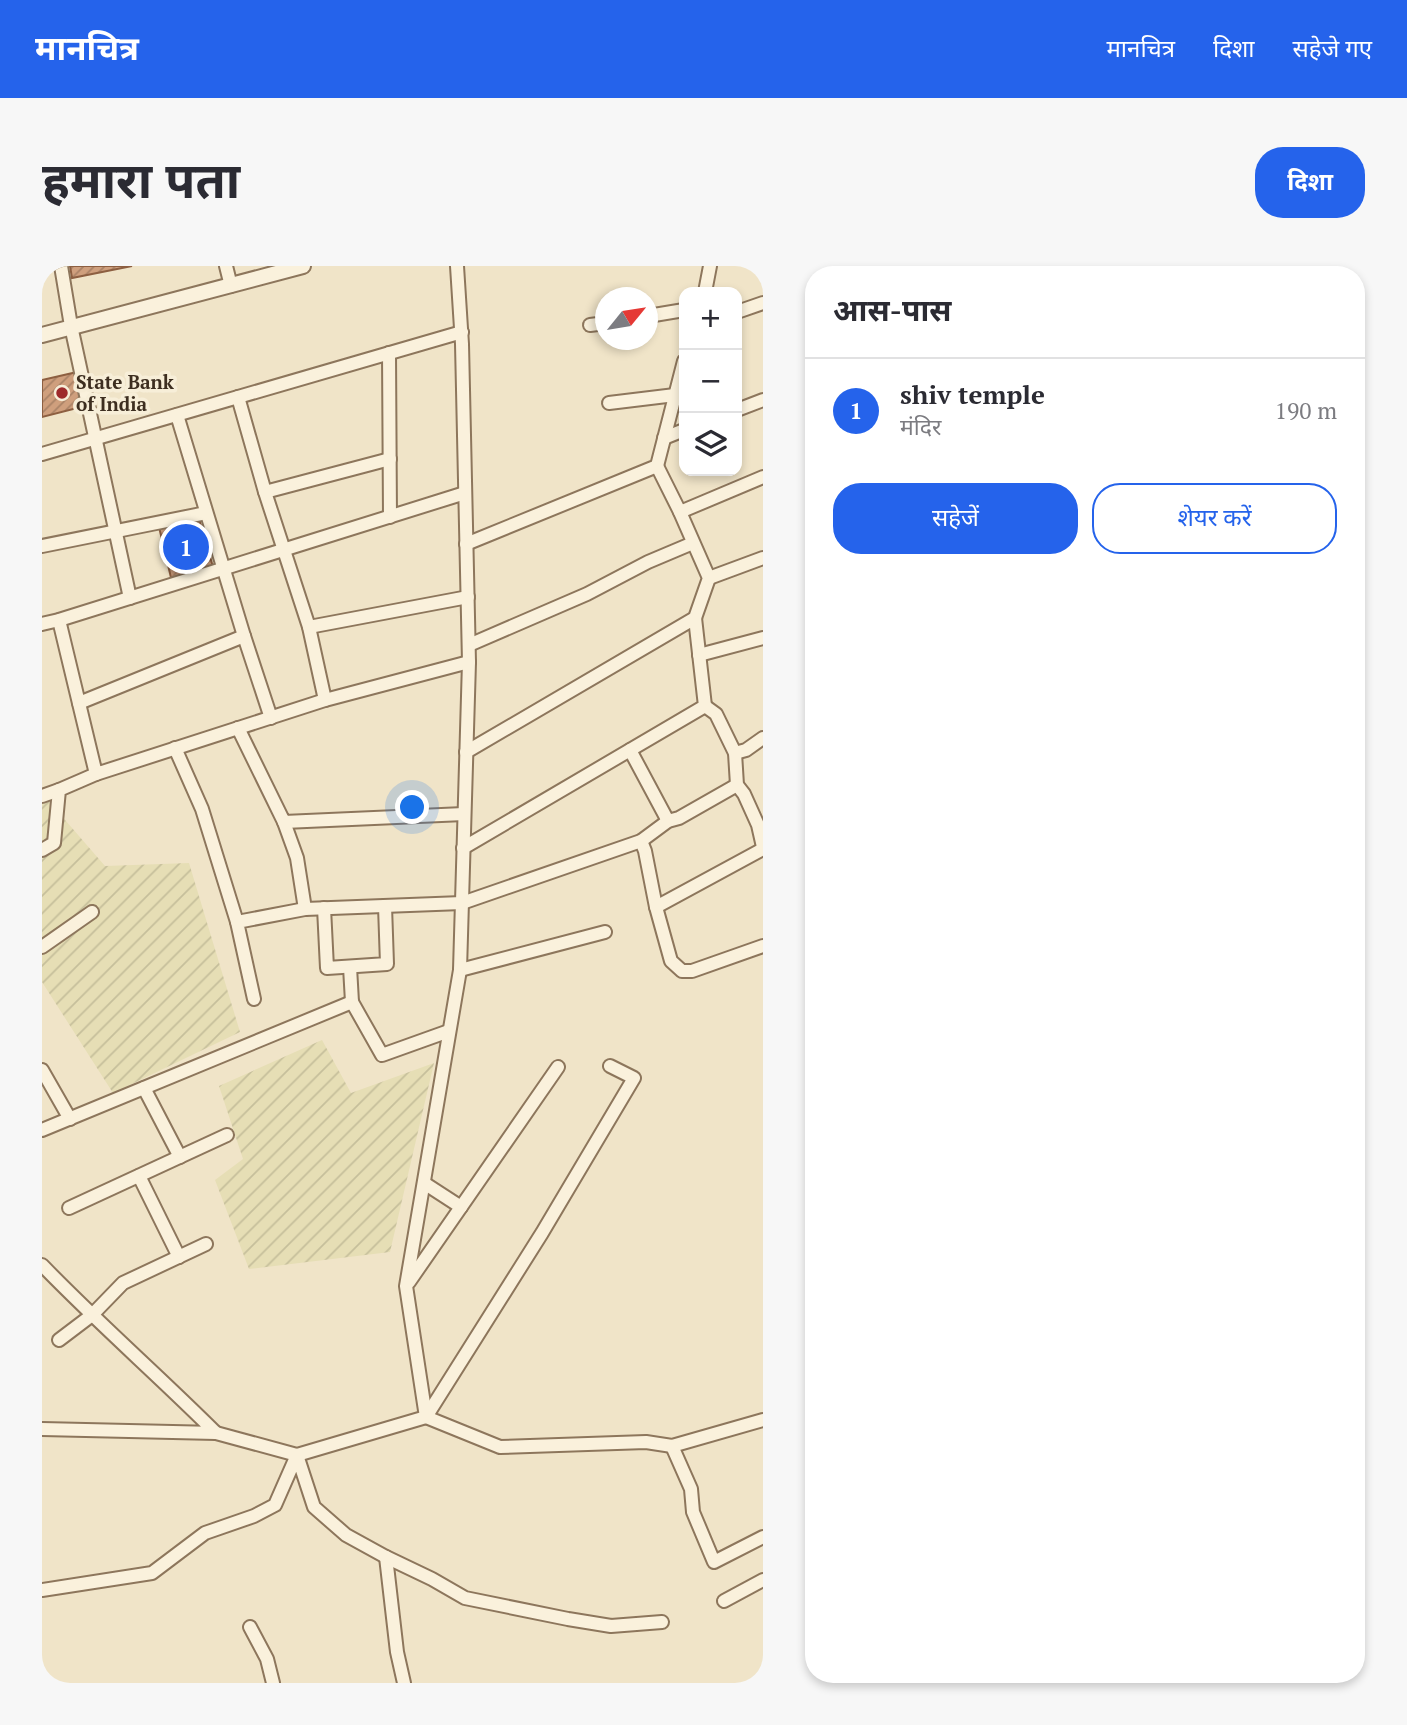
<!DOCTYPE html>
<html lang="hi">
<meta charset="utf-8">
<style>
:root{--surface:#fff;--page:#f7f7f7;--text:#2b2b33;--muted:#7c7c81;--line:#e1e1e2;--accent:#2563eb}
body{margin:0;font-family:"PT Serif","Noto Sans Devanagari",serif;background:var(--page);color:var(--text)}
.controls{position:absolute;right:21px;top:21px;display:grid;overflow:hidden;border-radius:14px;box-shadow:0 4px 10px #0003}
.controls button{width:63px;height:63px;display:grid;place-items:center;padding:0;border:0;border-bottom:2px solid var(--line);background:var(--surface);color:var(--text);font:35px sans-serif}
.compass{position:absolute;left:553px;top:21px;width:63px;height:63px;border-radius:50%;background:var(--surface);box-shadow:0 4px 10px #0003;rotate:60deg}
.you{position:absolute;left:371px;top:542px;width:24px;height:24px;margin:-18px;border:5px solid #fff;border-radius:50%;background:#1a73e8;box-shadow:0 0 0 10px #1a73e833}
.badge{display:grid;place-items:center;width:46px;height:46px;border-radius:50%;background:var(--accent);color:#fff;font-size:23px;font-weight:700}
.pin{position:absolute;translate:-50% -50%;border:4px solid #fff;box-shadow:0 2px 7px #0006}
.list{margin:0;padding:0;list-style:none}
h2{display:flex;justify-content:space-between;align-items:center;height:91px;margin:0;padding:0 28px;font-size:30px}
h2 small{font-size:23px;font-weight:400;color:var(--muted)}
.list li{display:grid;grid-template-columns:46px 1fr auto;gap:21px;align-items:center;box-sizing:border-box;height:105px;padding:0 28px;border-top:2px solid var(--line)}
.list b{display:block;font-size:26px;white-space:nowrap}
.list p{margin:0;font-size:23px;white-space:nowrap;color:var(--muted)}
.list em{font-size:23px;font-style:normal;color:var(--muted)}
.actions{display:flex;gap:14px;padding:21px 28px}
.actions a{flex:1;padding:16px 0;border:2px solid var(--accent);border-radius:28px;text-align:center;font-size:24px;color:var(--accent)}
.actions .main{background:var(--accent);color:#fff}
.icon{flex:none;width:38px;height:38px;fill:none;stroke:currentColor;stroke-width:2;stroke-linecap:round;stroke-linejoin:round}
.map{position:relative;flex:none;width:721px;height:1417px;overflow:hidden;border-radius:28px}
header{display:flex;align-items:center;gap:42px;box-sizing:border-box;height:98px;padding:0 35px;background:var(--accent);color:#fff}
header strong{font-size:33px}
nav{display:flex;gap:38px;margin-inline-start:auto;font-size:24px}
.intro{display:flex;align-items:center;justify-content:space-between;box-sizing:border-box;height:168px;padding:0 42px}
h1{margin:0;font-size:49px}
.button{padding:18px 32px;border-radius:28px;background:var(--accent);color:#fff;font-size:24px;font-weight:700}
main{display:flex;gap:42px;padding:0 42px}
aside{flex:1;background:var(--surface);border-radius:28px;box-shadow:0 4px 10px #0003}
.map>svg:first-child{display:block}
.farmland{fill:url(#farmland-furrows)}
.building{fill:url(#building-hatch);stroke:#8d5f41;stroke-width:2}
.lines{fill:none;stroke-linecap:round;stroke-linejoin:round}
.minor-casing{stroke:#8d765c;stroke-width:16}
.tertiary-casing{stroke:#8d765c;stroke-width:18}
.minor{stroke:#faf1dc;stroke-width:12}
.tertiary{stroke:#faf1dc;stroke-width:14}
.poi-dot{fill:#9e2a2b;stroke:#f7eed8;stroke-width:2.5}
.labels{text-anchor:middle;stroke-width:7;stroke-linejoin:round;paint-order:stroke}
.poi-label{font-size:19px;font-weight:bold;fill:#3d2e20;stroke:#f7eed8;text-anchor:start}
</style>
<header>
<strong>मानचित्र</strong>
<nav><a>मानचित्र</a><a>दिशा</a><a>सहेजे गए</a></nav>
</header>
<div class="intro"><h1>हमारा पता</h1><a class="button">दिशा</a></div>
<main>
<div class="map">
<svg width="721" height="1417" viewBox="0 0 721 1417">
<defs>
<pattern id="farmland-furrows" width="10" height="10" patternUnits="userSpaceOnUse" patternTransform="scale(1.75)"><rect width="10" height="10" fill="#e6deb5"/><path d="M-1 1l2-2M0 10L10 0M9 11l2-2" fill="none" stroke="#c6bf9b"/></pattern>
<pattern id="building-hatch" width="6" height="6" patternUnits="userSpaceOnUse" patternTransform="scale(1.75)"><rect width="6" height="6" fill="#cf9f7d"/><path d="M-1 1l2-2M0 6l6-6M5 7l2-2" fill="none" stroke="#a98266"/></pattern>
</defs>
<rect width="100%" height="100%" fill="#f0e4c8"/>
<!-- farmland -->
<g class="farmland">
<polygon points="4,532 63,600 147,597 198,766 71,827 0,716 0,535"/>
<polygon points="280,774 309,827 392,797 348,986 207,1003 173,914 201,893 177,820"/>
</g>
<!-- building -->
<g class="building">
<polygon points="28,0 90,0 30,12"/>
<polygon points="35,106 43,140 0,151 0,114"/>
<polygon points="157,253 171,301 130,316 117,261"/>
</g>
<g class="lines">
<!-- minor casing -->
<g class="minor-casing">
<g id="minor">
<polyline points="19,0 29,60 88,332"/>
<polyline points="184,0 189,20"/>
<polyline points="663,26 668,0"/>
<polyline points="695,46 721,37"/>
<polyline points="606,50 642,44"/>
<polyline points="548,59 564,57"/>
<polyline points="347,87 348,251"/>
<polyline points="196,131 223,226 267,361 283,434"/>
<polyline points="567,137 633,129"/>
<polyline points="695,144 721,134"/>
<polyline points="135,149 202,370 229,452"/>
<polyline points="622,172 642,164"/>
<polyline points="0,188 420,66"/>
<polyline points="223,226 348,193"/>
<polyline points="638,246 721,211"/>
<polyline points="424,278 615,200 642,95"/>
<polyline points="0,280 164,247"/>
<polyline points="667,312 721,292"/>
<polyline points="17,354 54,508 283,434 427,396"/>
<polyline points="0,358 17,354 423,227"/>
<polyline points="267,361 426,331"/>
<polyline points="427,379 545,328 606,296 651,277"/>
<polyline points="657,389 721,372"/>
<polyline points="37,437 202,370"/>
<polyline points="663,440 674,448 693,487 695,519 702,528 716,559 721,581"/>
<polyline points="196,462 242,556 422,548"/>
<polyline points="133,482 160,543 195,656"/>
<polyline points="588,484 626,555"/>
<polyline points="424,486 653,352 667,312 638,246 615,200"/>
<polyline points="693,487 704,484 721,472"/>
<polyline points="0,530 17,524"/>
<polyline points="242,556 255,592 263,643 420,637 599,575 626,555 637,552 695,519"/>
<polyline points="599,575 603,585 614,641 629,695 640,705 650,705 721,680"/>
<polyline points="421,582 663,440 653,352"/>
<polyline points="0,584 12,577 17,524 54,508"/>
<polyline points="614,641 721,583"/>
<polyline points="282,642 285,702 345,698 343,640"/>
<polyline points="0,681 50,646"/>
<polyline points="308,701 310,736"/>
<polyline points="418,704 563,666"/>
<polyline points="212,733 195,656 263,643"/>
<polyline points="568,800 592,812 500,967 384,1151 458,1181 604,1176 630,1180 721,1154"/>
<polyline points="0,804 28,853"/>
<polyline points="102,822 138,891"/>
<polyline points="0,864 310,736 340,789 407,765"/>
<polyline points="97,910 137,991"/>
<polyline points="382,917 419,941"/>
<polyline points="27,942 185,869"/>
<path d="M 0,999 C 56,1057 117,1110 174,1167 L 0,1163"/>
<polyline points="367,1016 516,801"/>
<polyline points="17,1074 50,1049 81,1017 164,978"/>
<polyline points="174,1167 255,1189 384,1151 364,1020 418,704 427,396 420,78 415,0"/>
<polyline points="630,1180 649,1223 651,1246 672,1296 721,1271"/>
<polyline points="344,1291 355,1386 362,1417"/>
<polyline points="0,1324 110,1307 163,1267 212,1250 233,1239 255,1189 272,1241 304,1269 344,1291 390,1313 423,1332 526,1353 569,1360 620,1356"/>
<polyline points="682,1335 721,1314"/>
<polyline points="208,1361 225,1393 231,1417"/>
</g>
</g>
<!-- tertiary casing -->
<g class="tertiary-casing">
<polyline id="tertiary" points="0,69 261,0"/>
</g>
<!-- minor -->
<use href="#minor" class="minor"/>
<!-- tertiary -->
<use href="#tertiary" class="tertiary"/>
</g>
<!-- markers -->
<circle class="poi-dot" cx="20" cy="127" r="7"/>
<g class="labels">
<!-- poi labels -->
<g class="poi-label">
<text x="34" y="123">State Bank<tspan x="34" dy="22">of India</tspan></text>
</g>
</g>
</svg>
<div class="controls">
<button>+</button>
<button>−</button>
<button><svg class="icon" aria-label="layers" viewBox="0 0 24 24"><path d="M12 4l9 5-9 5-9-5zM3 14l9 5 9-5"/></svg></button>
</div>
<svg class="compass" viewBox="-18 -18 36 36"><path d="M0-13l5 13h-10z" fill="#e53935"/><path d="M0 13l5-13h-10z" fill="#7c7c81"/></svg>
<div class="you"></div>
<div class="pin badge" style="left:144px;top:281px">1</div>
</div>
<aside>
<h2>आस-पास<small></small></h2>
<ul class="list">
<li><span class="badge">1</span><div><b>shiv temple</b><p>मंदिर</p></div><em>190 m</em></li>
</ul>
<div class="actions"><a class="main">सहेजें</a><a>शेयर करें</a></div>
</aside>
</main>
